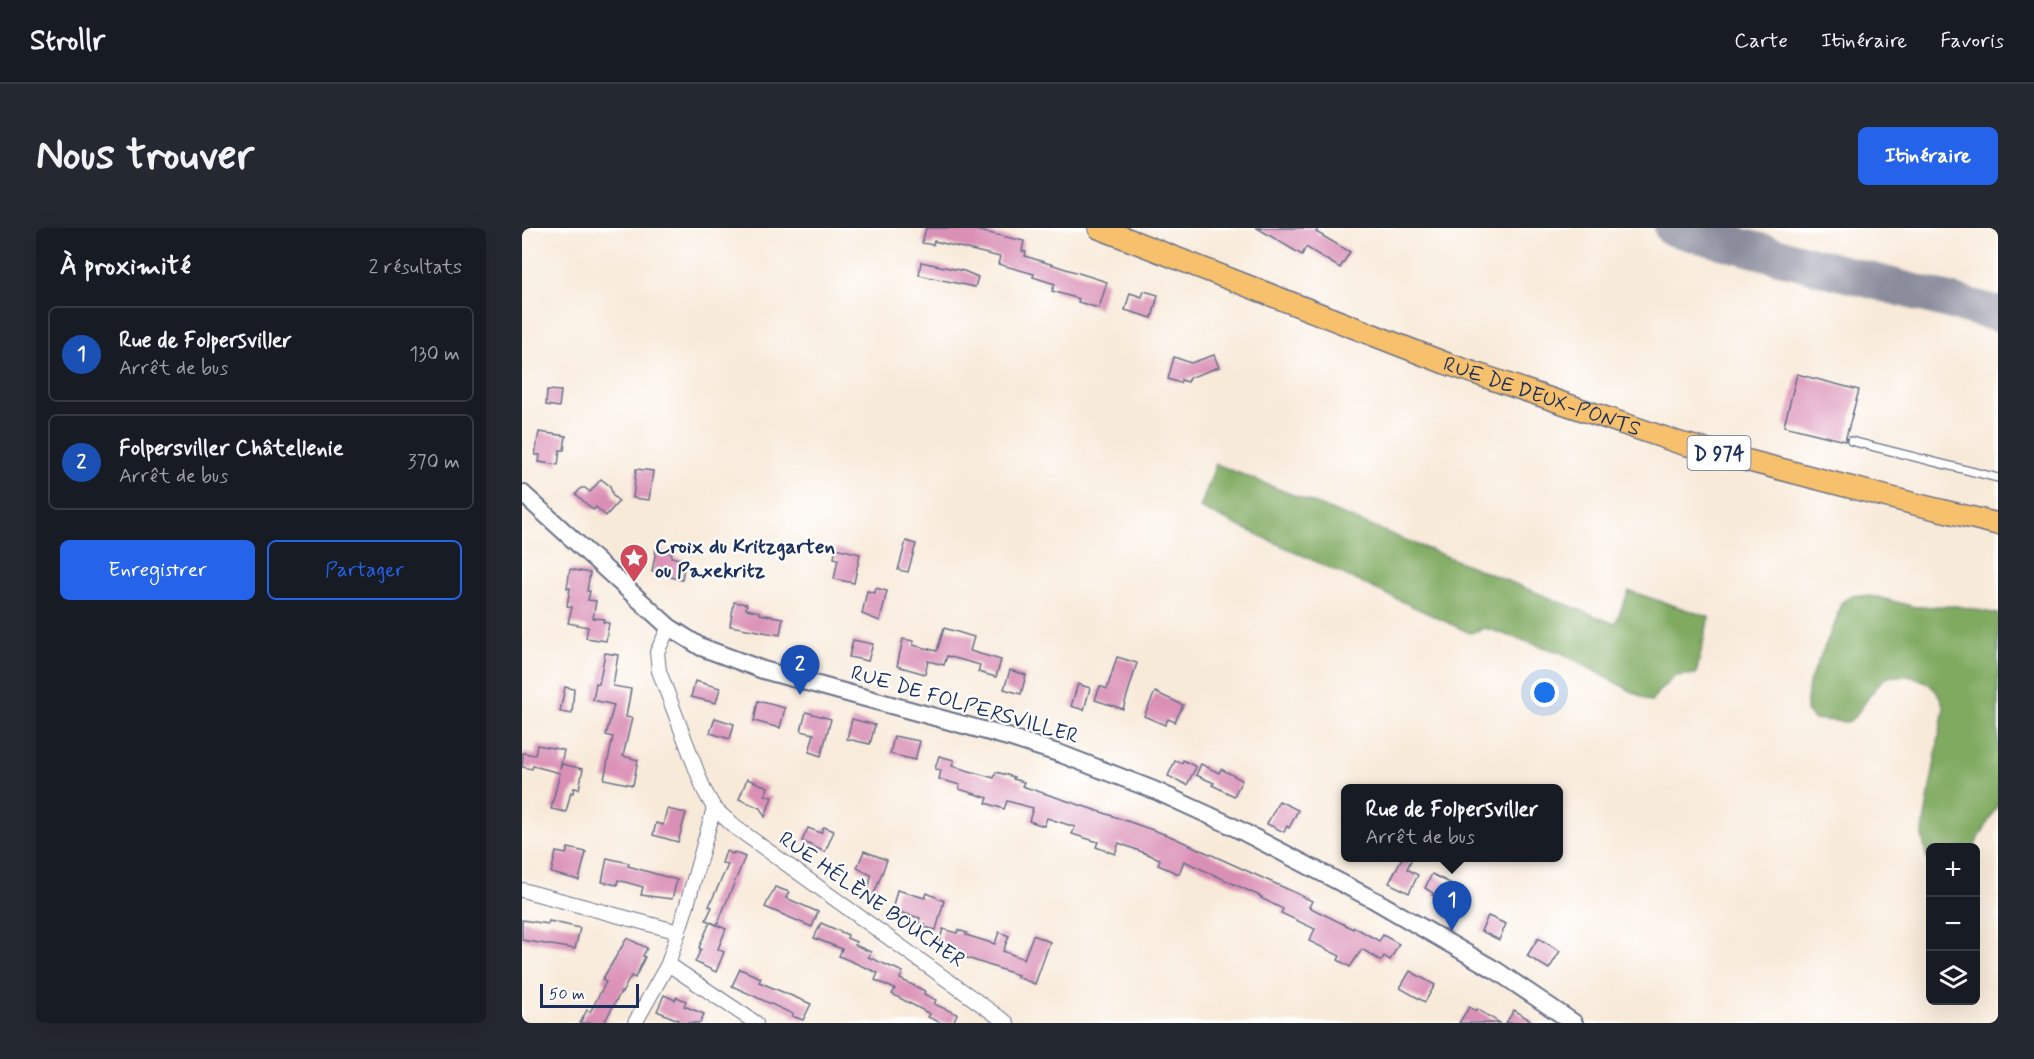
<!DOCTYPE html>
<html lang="fr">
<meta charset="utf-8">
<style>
:root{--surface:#171b24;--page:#242831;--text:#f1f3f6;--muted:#9ea1a6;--line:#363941;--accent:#2563eb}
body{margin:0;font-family:Mynerve,sans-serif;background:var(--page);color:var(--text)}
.controls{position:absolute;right:18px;bottom:18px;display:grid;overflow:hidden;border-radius:9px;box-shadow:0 6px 24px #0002}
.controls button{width:54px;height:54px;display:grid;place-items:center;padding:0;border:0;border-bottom:2px solid var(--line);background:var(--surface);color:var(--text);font:30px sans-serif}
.scale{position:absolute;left:18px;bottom:15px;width:99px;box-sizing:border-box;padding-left:6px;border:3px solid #1b2f5e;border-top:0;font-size:16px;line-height:21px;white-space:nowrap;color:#1b2f5e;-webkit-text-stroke:4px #fff;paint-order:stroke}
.you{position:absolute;left:1023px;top:465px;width:21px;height:21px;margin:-15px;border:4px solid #fff;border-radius:50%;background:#1a73e8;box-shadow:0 0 0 9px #1a73e833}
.badge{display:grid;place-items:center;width:39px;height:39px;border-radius:50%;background:var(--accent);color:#fff;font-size:20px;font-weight:700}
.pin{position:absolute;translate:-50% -50px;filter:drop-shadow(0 2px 3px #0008)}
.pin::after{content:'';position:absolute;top:32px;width:21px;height:18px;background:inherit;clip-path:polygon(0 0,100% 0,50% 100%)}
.popup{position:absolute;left:819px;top:556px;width:222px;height:78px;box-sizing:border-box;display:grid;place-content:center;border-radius:9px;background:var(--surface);filter:drop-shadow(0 2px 4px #0005);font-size:20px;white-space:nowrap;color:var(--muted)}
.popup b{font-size:22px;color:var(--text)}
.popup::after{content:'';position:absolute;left:50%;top:100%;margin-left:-12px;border:12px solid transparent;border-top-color:var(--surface)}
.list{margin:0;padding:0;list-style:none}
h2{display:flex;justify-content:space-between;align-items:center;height:78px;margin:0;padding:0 24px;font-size:26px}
h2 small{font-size:20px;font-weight:400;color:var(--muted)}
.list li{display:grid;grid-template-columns:39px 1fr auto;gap:18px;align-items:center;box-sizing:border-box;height:96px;margin:0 12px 12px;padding:0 12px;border:2px solid var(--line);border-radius:9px}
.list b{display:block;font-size:22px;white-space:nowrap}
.list p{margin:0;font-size:20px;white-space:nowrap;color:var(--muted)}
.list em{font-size:20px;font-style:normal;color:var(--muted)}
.actions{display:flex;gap:12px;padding:18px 24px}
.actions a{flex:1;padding:14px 0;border:2px solid var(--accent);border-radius:9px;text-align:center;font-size:21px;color:var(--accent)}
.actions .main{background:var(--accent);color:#fff}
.icon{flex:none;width:33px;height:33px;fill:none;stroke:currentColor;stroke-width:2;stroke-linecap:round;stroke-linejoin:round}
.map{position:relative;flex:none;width:1476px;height:795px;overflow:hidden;border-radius:9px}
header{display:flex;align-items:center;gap:36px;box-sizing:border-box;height:84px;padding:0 30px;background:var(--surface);border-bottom:2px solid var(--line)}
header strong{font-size:28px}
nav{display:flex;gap:33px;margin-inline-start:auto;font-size:21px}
.intro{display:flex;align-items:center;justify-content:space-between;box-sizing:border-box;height:144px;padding:0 36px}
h1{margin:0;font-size:42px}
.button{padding:15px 27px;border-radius:9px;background:var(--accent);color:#fff;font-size:21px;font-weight:700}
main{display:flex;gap:36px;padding:0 36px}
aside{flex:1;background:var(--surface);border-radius:9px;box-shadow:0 6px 24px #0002}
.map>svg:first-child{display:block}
.forest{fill:#80aa60;stroke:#4e6c5f;stroke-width:1.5}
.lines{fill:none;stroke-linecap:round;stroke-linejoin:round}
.taxiway{stroke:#8a8c9c;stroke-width:36}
.building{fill:#da8fb5}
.service-casing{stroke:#687089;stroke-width:10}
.minor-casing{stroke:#687089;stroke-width:16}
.tertiary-casing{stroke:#687089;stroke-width:20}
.primary-casing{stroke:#687089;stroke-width:24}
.service{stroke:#fff;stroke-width:7}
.minor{stroke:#fff;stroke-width:14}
.tertiary{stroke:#fff;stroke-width:16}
.primary{stroke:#f7c06c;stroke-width:21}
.labels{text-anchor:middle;stroke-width:4.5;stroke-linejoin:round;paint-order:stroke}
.shield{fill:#fff;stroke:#5f6d8e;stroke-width:1.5}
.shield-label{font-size:20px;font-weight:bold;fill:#1b2f5e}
.street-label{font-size:21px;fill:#1b2f5e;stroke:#fff}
.poi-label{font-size:21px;font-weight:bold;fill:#1b2f5e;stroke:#fff;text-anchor:start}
</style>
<header>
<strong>Strollr</strong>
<nav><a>Carte</a><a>Itinéraire</a><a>Favoris</a></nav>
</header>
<div class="intro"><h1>Nous trouver</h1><a class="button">Itinéraire</a></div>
<main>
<aside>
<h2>À proximité<small>2 résultats</small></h2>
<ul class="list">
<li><span class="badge" style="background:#1a4fb4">1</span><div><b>Rue de Folpersviller</b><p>Arrêt de bus</p></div><em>130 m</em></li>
<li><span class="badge" style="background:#1a4fb4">2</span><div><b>Folpersviller Châtellenie</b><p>Arrêt de bus</p></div><em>370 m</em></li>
</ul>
<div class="actions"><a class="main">Enregistrer</a><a>Partager</a></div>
</aside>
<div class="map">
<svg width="1476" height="795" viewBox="0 0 1476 795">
<rect width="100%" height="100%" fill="#fff"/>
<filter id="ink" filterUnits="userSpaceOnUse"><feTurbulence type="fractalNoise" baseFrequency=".0167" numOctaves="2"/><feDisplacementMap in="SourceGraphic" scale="12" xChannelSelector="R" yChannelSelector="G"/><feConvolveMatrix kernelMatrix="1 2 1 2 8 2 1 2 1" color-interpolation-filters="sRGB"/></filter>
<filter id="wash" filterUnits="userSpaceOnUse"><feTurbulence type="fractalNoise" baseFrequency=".008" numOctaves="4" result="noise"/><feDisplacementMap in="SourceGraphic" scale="24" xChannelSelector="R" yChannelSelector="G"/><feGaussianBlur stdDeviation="1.35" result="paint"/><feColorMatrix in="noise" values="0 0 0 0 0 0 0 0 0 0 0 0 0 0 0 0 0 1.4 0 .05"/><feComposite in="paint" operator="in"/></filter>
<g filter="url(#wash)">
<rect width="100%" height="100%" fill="#f8ead9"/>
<!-- forest -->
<g class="forest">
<polygon points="694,236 1093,396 1107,363 1187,389 1174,446 1153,448 1136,464 1129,474 1040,425 963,400 948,405 678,280"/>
<path d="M 1330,367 L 1355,369 L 1393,379 L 1435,378 L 1476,386 L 1476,576 L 1452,619 L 1408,620 L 1408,637 L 1405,632 L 1400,607 L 1422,480 C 1417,460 1401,448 1381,448 C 1374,448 1368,447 1362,451 C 1349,461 1342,480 1329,492 L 1325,494 L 1291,491 L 1284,483 L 1287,454 L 1314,393 L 1319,375 Z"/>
</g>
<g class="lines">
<!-- taxiway -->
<polyline class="taxiway" points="1150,0 1476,86"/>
</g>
<g id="blocks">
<!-- building -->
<g class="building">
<polygon points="404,0 444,0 502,13 500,23 504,24 503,28 585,54 577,80 556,74 557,71 530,63 533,56 511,49 512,46 476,36 478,29 412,13 411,17 400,15"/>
<polygon points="735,0 796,0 794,4 828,24 818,40 784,19 780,27"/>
<polygon points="399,34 442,43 456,49 453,59 397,47"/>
<polygon points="622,63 636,67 630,90 603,82 608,65 620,69"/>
<polygon points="692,127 697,139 667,150 666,154 659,152 658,155 646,151 652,129 669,135"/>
<polygon points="1275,146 1337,162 1323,213 1262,198"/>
<polygon points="25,162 39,163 37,179 24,177"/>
<polygon points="17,204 44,208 42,222 38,222 36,237 17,234 18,227 13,227"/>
<polygon points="114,241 131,243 127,272 111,270"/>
<polygon points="79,251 88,258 91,268 97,273 84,288 74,279 71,282 54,266 59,260 63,260 68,264"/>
<polygon points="384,313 394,316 386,344 376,342"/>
<polygon points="314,320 338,326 332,355 312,351 316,331 312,330"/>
<polygon points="134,322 150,325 149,329 163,332 160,352 130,344"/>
<polygon points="48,341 68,345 65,363 68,363 66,372 74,373 71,390 82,391 81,394 87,395 84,413 64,410 66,399 46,395 50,379 45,378 48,360 45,360"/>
<polygon points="354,360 365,363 358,393 340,386 345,363 353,365"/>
<polygon points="212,374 225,376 224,381 238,384 238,386 261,390 258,407 208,398"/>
<polygon points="422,400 452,409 448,423 479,432 474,449 456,444 458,437 425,428 422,437 406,433 403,446 375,438 381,411 392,413 391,417 415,423"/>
<polygon points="331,412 351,416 346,433 327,429"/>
<polygon points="83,425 96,427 91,458 109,461 104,489 110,490 101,528 116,532 111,557 82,551 91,509 84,507 92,477 71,472 74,455 77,456"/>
<polygon points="595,429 615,435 601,481 573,472 578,458 585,461"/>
<polygon points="488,442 504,447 499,466 482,461"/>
<polygon points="173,453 198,460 194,475 169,469"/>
<polygon points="556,456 568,460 562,482 549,478"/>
<polygon points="43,459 52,461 50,486 38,484"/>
<polygon points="633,464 661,477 653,494 646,491 643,497 622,488"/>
<polygon points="236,473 263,480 258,500 232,493"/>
<polygon points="284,484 309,491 299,528 287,524 292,506 279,503"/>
<polygon points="193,490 212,496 208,511 188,505"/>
<polygon points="330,491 353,497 348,516 325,511"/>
<polygon points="372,508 398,513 393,532 368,526"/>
<polygon points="15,517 42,522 38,541 40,536 61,541 57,561 52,560 51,565 49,564 44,584 29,581 38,545 11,538 10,541 0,539 1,525 13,527"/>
<polygon points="417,528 432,532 430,538 472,550 474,544 492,549 491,551 502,554 500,558 579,584 648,608 774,665 790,673 787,679 831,701 832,699 857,713 861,707 877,716 868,732 862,728 859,733 840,721 828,739 816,732 818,728 787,713 793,701 759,685 761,681 739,670 740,669 662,633 657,646 636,637 638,631 597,615 593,626 574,619 576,614 550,606 553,599 525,590 522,598 507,593 511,580 485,573 482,581 464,575 466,570 437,561 438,557 417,551 419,542 413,541"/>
<polygon points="661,532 674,539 665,557 646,548 653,533 660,535"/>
<polygon points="679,536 697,545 699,541 720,552 712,568 690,557 692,555 674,547"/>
<polygon points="225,551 246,559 243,567 250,569 243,589 238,580 217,571"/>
<polygon points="757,573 776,582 767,600 765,598 762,604 745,596"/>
<polygon points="145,581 164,585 156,614 131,607 134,595 141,597"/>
<polygon points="302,599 312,603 303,624 280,613 286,600 299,605"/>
<polygon points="46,620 64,624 57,652 29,645 34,624 44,626"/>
<polygon points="204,623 211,626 212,624 223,629 195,697 184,692 190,679 187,678 206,637 200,635"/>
<polygon points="342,623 365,632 351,669 346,668 349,647 335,640"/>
<polygon points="85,630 107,635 106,638 155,652 150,671 119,667 121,659 96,652 95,657 80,654"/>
<polygon points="880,630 890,630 885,641 896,647 887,665 867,655"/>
<polygon points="910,646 936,659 928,674 910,667 911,665 903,660"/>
<polygon points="253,659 267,664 264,670 296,684 290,699 243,679"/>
<polygon points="375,662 403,670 405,665 422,673 414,702 402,699 403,696 396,695 398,690 370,682"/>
<polygon points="966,688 984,696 977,712 959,703"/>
<polygon points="0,692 26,696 27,693 58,700 53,721 0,712"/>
<polygon points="188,694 204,701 196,721 202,724 194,744 173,734 179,721 177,720"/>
<polygon points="299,695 326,707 325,710 334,714 333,717 349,724 346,729 381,744 378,751 403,763 402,766 414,772 412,776 435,786 431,795 419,795 406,789 408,786 370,766 373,761 353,752 356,745 317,728 320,721 292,710"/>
<polygon points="421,701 435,705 436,702 445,705 444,707 473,716 477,704 487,708 481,723 502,731 511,707 528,714 513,756 495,749 496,747 424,723 424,721 416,718"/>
<polygon points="105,710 125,720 121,728 123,729 113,750 109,748 100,765 99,764 83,793 86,795 58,795 65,782 68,784 84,754 80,752"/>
<polygon points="1016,710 1038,723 1027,741 1005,728"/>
<polygon points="218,741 239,750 237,754 289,776 281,792 270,788 271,786 210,758"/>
<polygon points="888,743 913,757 903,774 878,760"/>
<polygon points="142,767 153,772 155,769 164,773 162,778 182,786 178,795 155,795 156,792 135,783"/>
<polygon points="947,779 954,783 955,781 978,795 937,795"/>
<polygon points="992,782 1013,795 984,795"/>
</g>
</g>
</g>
<g filter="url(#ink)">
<use href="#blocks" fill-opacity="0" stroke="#687089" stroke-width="1.5"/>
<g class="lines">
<!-- service casing -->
<g class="service-casing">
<polyline id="service" points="1329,213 1476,250"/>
</g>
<!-- minor casing -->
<g class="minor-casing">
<g id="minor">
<polyline points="147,399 135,424 137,443 182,562 192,580 213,599 485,795"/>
<polyline points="0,662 157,704"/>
<polyline points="146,736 234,795"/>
<polyline points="113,795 146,736 164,680 192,580"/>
</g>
</g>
<!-- tertiary casing -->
<g class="tertiary-casing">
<polyline id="tertiary" points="0,265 147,399 179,419 241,442 486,509 539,526 632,562 704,595 854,673 975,743 1052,795"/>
</g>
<!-- primary casing -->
<g class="primary-casing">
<g id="primary">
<path id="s1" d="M 577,0 L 923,135 L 1158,215 L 1393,276 L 1476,296"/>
</g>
</g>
<!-- service -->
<use href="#service" class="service"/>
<!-- minor -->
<use href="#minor" class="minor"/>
<!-- tertiary -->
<use href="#tertiary" class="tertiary"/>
<!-- primary -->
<use href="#primary" class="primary"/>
</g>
</g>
<!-- icons -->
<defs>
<g id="sight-pin" transform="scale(1.5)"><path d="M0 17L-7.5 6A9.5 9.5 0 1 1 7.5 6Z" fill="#d1495b" stroke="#fff"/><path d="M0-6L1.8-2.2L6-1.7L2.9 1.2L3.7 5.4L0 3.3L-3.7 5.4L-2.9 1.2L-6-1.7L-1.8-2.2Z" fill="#fff"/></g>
</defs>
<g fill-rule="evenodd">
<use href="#sight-pin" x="112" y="330"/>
</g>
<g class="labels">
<!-- shield labels -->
<rect class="shield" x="1165.5" y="208" width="63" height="34" rx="4.5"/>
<g class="shield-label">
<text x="1197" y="232">D 974</text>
</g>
<!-- street labels -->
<g class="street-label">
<text dy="7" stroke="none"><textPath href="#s1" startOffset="474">RUE DE DEUX-PONTS</textPath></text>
<text transform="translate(443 476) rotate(16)" y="7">RUE DE FOLPERSVILLER</text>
<text transform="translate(350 671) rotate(35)" y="7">RUE HÉLÈNE BOUCHER</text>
</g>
<!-- poi labels -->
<g class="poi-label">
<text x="133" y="325">Croix du Kritzgarten<tspan x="133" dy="24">ou Paxekritz</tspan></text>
</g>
</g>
</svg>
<div class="controls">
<button>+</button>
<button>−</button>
<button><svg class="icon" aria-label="layers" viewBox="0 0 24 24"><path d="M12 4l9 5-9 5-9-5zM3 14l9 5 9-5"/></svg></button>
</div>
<div class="scale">50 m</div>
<div class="you"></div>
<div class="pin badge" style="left:930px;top:703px;background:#1a4fb4">1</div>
<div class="popup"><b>Rue de Folpersviller</b>Arrêt de bus</div>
<div class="pin badge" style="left:278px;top:467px;background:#1a4fb4">2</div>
</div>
</main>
